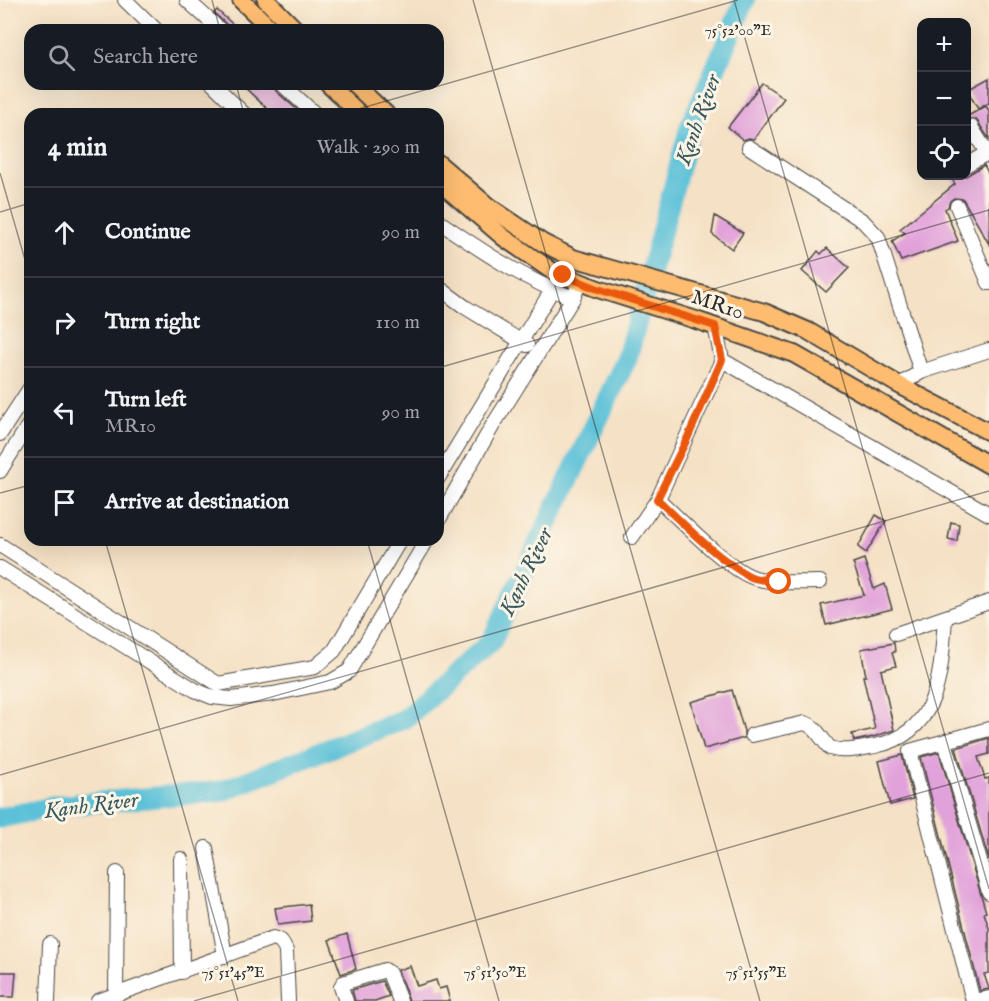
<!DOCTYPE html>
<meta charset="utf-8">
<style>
:root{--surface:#171b24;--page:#242831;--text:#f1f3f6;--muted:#9ea1a6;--line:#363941}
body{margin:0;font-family:"IM FELL English",serif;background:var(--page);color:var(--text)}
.controls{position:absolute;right:18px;top:18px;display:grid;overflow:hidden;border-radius:12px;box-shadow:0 6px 24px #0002}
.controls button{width:54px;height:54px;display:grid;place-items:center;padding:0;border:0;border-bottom:2px solid var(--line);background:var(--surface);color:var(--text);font:30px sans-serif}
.stop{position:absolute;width:18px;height:18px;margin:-14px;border:4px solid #ea580c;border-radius:50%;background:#fff}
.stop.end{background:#ea580c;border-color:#fff;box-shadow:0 2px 6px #0008}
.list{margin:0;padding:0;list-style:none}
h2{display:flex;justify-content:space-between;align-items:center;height:78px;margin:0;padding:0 24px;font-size:26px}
h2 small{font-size:20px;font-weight:400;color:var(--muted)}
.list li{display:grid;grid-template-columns:39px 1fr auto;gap:18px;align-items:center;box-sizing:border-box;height:90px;padding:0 24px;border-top:2px solid var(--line)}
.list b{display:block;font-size:22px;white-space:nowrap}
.list p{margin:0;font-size:20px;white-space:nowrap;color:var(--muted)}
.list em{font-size:20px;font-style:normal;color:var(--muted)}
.icon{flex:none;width:33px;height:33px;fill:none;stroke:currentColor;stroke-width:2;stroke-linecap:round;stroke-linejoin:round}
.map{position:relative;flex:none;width:989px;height:1001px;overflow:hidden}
.search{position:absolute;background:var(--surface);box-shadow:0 6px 24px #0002;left:24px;top:24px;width:420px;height:66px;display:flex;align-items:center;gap:15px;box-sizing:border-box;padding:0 21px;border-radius:18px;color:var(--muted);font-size:22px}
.panel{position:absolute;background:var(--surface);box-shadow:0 6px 24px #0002;left:24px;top:108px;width:420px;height:438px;border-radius:18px}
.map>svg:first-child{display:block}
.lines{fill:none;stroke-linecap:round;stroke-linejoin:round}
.river{stroke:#5bc1d8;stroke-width:21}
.building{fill:#e1a1da}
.minor-casing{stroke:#494642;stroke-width:16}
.major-casing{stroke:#494642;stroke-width:20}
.minor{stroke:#fff;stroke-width:14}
.major{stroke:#fdbc6f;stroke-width:16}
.route{stroke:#ea580c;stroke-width:8}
.ticks{fill:none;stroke:#2b2b2b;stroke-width:1.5;stroke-opacity:0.45}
.labels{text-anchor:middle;stroke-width:6;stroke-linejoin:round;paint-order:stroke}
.street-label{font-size:21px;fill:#2b2b2b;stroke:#fcf5e5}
.water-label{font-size:22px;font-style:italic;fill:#39585f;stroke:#fcf5e5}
.ticks-label{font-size:15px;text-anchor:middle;fill:#2b2b2b;stroke:#fcf5e5;stroke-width:6;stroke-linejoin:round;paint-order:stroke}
</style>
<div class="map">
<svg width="989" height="1001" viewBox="0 0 989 1001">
<rect width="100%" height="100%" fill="#fcf5e5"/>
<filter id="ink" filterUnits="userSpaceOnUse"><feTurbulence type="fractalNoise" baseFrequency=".0167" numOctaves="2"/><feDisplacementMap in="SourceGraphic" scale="12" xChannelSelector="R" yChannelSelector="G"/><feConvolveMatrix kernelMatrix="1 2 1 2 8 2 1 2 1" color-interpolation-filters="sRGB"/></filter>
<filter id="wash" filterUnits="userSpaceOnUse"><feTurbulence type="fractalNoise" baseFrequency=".008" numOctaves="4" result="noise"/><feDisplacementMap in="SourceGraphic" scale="24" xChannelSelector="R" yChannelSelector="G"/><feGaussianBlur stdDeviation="1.35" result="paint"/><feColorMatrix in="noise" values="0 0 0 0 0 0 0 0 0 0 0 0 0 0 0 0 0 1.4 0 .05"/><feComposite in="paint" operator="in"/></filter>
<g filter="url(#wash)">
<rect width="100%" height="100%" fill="#f5e1c5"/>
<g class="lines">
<!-- river -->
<polyline class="river" points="0,818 57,806 222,791 404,719 491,642 627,358 690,127 745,0"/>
</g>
<g id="blocks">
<!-- building -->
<g class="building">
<polygon points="217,10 239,30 229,30 226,24 214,13"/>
<polygon points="989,78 989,103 978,109 967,90"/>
<polygon points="762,83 784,98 754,139 749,138 743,140 728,127"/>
<polygon points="241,84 273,84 276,91 302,114 273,114"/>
<polygon points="986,106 989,111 989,139 976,119 966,119 966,117"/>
<polygon points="984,165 989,175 989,244 963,199 954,198 950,201 948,207 945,209 958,241 901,261 892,241 905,233 900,229 955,184 952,179 957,176 966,176"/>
<polygon points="715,216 743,233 732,249 712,234"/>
<polygon points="827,248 849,268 826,292 802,271 818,251 821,254"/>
<polygon points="876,515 886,521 866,553 858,547"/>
<polygon points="951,522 959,524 957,541 948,539"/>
<polygon points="864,559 874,589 885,584 892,609 826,625 821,605 864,595 853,563"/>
<polygon points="894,643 895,652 892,653 896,666 881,670 894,730 873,737 854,741 852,734 875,729 863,676 866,676 861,649"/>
<polygon points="732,690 744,731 744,738 704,749 691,702"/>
<polygon points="989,738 989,754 978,757 985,779 989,778 989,860 956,748"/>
<polygon points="939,752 986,912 984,913 989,928 989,973 984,974 989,989 980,991 921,757"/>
<polygon points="902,755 913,799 890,805 879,761"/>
<polygon points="309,904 311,921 278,925 275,908"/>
<polygon points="347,934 356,969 341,974 329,940"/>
<polygon points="410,966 417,986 436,980 439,989 446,987 450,1001 409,1001 398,970"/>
<polygon points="0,972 16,972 14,997 0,997"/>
<polygon points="382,981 389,996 375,1001 355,1001 352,990"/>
</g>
</g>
</g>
<g filter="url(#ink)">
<use href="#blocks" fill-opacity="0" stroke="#494642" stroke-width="1.5"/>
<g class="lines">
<!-- minor casing -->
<g class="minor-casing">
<g id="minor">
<polyline points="125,0 156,30"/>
<polyline points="187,0 220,30"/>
<polyline points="213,84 244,114"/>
<polyline points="282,84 315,114"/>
<polyline points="971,127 989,156"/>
<polyline points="749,147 863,221 878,237 921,372"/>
<polyline points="966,165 989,152"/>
<polyline points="957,206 989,283"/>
<path d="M 438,221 C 480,250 525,280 573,298"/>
<polyline points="438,287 465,307 527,345"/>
<polyline points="715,326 722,360 989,514"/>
<polyline points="899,385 921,372 989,350"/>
<polyline points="0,434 30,388"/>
<polyline points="0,471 30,423"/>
<polyline points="438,478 552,290 563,275"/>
<path d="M 658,499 C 678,518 730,571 755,578 C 776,584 799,582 820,582"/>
<polyline points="438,521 493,425 573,298 580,282"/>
<polyline points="632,537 658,499 722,360"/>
<polyline points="0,545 218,684 315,667 334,651 400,540"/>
<polyline points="0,568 195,690 212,697 231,699 273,694 330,682 349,671 427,540"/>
<polyline points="896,634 989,602"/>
<path d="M 752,735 L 805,723 C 817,727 821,739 830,748 C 845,753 859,749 875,746 C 940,733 941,672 945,618"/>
<polyline points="945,742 989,892"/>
<polyline points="206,848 225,956"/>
<polyline points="181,859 182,972"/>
<polyline points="116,995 117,873"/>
<polyline points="48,1001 50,944"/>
<polyline points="98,1001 273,938 281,941 286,951 288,1001"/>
<polyline points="346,1001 341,987 343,983 385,970 389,973 400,1001"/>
<polyline points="973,1001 910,751 989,729"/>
<polyline points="974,1001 989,998"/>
</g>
</g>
<!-- major casing -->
<g class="major-casing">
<g id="major">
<polyline points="241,0 272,30"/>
<polyline points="266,0 296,30"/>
<polyline points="328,84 360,114"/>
<polyline points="354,84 386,114"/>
<polyline points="438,163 488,206 543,243 573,258 764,312 808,331 899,385 989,432"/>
<polyline points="438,181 503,237 552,271 598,289 696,320 794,354 989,465"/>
</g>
</g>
<!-- minor -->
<use href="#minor" class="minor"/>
<!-- major -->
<use href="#major" class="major"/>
</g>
</g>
<g class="lines" filter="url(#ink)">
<!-- route -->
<path class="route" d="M 563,275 L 598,289 L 715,326 L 722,360 L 687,439 L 657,499 C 682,523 721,562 751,577 C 759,580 770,581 779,582"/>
</g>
<!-- ticks -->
<path class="ticks" d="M 212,0 L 220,30M 473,0 L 760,1001M 734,0 L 989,889M 236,84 L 244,114M 341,114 L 738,0M 0,173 L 30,277M 0,212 L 30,203M 438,368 L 989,210M 0,493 L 30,485M 105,540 L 238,1001M 367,540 L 499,1001M 0,775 L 989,491M 194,1001 L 989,773"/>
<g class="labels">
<!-- street labels -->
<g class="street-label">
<text transform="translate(718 304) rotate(19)" y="7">MR10</text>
</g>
<!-- water labels -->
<g class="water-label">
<text transform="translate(697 119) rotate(-70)" y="8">Kanh River</text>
<text transform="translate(525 571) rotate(-64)" y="8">Kanh River</text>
<text transform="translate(91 804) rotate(-7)" y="8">Kanh River</text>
</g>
</g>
<g class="ticks-label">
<text x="738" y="35">75°52'00"E</text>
<text x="233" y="977">75°51'45"E</text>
<text x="495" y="977">75°51'50"E</text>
<text x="756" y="977">75°51'55"E</text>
</g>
</svg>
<div class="controls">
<button>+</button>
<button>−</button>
<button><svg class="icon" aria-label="locate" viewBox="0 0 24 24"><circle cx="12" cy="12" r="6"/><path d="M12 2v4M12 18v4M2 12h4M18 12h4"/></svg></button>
</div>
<div class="stop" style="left:779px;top:582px"></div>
<div class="stop end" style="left:563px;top:275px"></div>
<div class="search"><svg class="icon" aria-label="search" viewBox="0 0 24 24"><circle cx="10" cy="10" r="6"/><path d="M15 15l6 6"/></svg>Search here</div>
<section class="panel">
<h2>4 min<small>Walk · 290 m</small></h2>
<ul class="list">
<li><svg class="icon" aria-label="ahead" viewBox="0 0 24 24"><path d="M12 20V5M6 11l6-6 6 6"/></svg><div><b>Continue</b></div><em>90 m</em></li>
<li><svg class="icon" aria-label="right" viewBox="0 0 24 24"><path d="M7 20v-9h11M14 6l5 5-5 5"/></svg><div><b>Turn right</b></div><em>110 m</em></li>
<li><svg class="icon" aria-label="left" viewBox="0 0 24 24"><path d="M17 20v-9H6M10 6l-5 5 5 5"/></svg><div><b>Turn left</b><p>MR10</p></div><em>90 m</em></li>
<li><svg class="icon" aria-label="arrive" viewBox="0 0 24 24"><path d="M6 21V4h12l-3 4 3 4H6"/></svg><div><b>Arrive at destination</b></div></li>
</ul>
</section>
</div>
